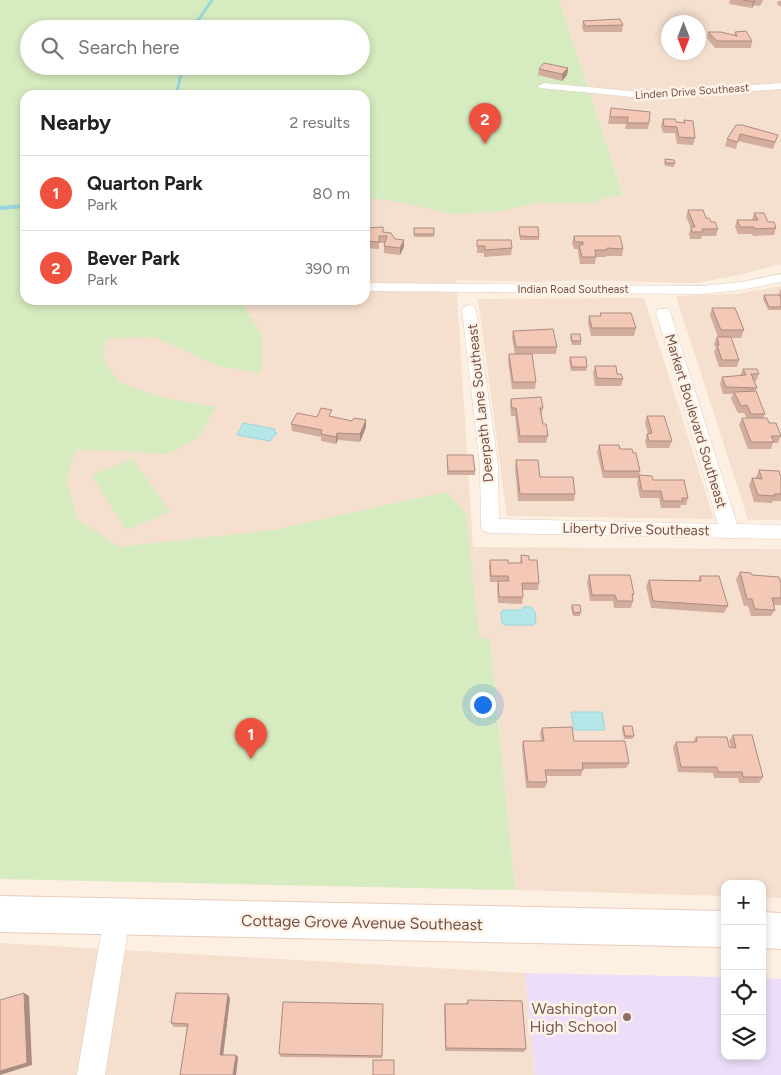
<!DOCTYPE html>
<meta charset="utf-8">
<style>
:root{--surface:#fff;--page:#f2f2f2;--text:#222;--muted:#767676;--line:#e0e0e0;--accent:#ee523f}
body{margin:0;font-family:Figtree,sans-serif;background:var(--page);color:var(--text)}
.controls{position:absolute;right:15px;bottom:15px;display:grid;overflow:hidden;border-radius:10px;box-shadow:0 2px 8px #0003}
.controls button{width:45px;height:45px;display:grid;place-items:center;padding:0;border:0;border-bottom:1px solid var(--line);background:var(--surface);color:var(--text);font:25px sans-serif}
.compass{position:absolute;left:661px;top:15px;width:45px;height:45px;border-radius:50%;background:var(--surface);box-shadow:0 2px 8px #0003;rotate:180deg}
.you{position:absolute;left:482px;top:704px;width:18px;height:18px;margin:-12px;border:4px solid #fff;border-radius:50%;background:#1a73e8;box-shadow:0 0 0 8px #1a73e833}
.badge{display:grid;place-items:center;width:32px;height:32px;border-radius:50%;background:var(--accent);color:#fff;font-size:16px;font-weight:700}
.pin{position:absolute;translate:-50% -41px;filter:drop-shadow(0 1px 2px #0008)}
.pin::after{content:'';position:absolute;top:26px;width:18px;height:15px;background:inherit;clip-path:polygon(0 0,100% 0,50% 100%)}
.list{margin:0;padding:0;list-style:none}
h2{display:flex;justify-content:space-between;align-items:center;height:65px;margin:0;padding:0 20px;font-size:21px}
h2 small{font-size:16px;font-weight:400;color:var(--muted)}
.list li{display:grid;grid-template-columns:32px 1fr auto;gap:15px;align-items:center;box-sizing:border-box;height:75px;padding:0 20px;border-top:1px solid var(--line)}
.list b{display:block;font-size:19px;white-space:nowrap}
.list p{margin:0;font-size:16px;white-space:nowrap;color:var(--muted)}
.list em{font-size:16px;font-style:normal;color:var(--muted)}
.icon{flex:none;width:28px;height:28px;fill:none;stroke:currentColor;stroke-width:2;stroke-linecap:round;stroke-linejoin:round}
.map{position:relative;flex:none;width:781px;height:1075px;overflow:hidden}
.search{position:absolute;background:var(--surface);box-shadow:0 2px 8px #0003;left:20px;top:20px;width:350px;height:55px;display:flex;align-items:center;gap:12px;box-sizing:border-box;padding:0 18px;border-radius:28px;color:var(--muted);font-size:19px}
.panel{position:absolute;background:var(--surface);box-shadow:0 2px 8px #0003;left:20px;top:90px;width:350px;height:215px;border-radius:15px}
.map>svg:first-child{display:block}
.residential{fill:#f5e0cf;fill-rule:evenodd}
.education{fill:#ecdef9}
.green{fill:#d6ebbf;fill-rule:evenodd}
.water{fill:#b5e6e8;stroke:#9ad7da}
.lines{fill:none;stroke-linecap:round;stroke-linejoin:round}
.stream-far1{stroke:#9ad7da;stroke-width:3}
.stream{stroke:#9ad7da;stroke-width:4}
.street-casing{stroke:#e4ccbf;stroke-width:1}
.secondary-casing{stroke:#e9ccbc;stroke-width:2}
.street{fill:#fff;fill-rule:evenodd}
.secondary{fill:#fff;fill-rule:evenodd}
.wall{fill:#d2ac9d}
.shaded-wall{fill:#ab8c80}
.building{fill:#f4c8b7;stroke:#ab8c80}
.education-dot{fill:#8d6e63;stroke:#fff3e8;stroke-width:2}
.labels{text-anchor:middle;stroke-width:5;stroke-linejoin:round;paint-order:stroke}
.far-street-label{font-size:11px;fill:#765247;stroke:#fff3e8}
.street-label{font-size:14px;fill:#765247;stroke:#fff3e8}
.near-street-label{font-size:16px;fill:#765247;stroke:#fff3e8}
.near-education-label{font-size:16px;fill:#785e54;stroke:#fff3e8;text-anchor:end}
</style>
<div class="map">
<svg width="781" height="1075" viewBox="0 0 781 1075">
<rect width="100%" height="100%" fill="#fdefe1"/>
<!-- residential -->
<g class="residential">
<path d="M 559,0 L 781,0 L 781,264 L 740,275 L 696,283 L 581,280 L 536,282 L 456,280 L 473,547 L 781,549 L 781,898 L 762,897 L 762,884 L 725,884 L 725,896 L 515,890 L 490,639 L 0,625 L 94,301 L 365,300 L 365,194 L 623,196 ZM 668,22 L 698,22 L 698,52 L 668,52 Z"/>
<polygon points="781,286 781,520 748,520 676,296 737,294"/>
<polygon points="644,298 714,519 507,516 478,299"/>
<polygon points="0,943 525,973 535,1075 0,1075"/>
</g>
<!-- education -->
<polygon class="education" points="525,973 725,977 725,1056 762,1056 762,978 781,979 781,1075 535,1075"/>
<!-- green -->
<g class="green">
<path d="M 0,0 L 559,0 L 623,196 L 610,196 L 593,203 L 536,203 L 502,211 L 452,214 L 388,200 L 365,198 L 365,95 L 25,95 L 25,300 L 241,300 L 262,336 L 261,373 L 218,366 L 155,337 L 106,338 L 103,360 L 120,383 L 160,397 L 216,407 L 198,438 L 167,454 L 76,449 L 66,480 L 76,518 L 119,547 L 273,530 L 446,492 L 466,513 L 479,638 L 490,639 L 515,890 L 0,879 ZM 29,29 L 361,29 L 361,66 L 29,66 Z"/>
<polygon points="132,458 170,512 126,530 92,476"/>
</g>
<!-- water -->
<g class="water">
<polygon points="243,423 275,429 274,432 277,433 270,441 237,435"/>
<polygon points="523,607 531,607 535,612 536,623 533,625 505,625 502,623 501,612 503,610 523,610"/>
<polygon points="571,712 602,712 605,730 574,730"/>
</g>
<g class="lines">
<!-- stream-far1 -->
<g class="stream-far1">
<polyline points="186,29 199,19 212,0"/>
<polyline points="176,95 183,66"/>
</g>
<!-- stream -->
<polyline class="stream" points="0,208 25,206"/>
<!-- street casing -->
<g class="street-casing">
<g id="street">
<polygon points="544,83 653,93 781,83 781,89 653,99 540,88 538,86"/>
<polygon points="781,274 781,282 741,290 701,294 365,291 365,283 701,286 741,282"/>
<polygon points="469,305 474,307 476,310 498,465 499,519 718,524 656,312 658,309 668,309 670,312 737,524 781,525 781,539 490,533 483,531 481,526 480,465 462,310 464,307"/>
<polygon points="117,904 126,908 130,917 105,1075 77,1075 104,917 108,908"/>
</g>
</g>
<!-- secondary casing -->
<g class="secondary-casing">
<g id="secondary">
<polygon points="0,896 725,911 725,947 0,932"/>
<polygon points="762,912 781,913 781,949 762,948"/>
</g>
</g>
<!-- street -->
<use href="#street" class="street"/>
<!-- secondary -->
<use href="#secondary" class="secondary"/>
</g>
<!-- wall -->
<g class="wall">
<polygon points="730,0 763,0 762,3 759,6 754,5 752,8 729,4"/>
<polygon points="778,1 781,1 781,7 777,4"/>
<polygon points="583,21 623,25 622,32 584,32 582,27"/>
<polygon points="708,32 734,35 735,32 752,41 751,48 715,48 707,38"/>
<polygon points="568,68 567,75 562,81 538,75 539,69"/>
<polygon points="611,108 649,123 648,129 625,129 626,124 608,124"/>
<polygon points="663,119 676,122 684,123 684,120 695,138 693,145 677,144 675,133 663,133 661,126"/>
<polygon points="742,125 778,135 773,149 738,141 736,149 725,146 727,139"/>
<polygon points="665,159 675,163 674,167 665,166 664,163"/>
<polygon points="688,210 706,218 718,229 716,236 702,236 701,239 690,239 689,234 691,228 686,217"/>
<polygon points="754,213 776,228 774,235 753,236 752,234 738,234 735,227 737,220 752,220"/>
<polygon points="365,226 383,232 395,239 404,240 404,247 400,255 384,253 384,246 385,243 379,243 379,249 365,248"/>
<polygon points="519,227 539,237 539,240 520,240 519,230"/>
<rect x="414" y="228" width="20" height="9"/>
<polygon points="574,236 623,249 622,256 606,256 606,257 596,257 595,264 580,264 578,252 578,249 574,249 572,243"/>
<polygon points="477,240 512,248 511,255 484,257 484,253 477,253"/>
<polygon points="781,288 781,310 768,310 763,299 764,295 779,295 779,294"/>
<polygon points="712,308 744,330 741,338 731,338 739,360 737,367 719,367 714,352 716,348 714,344 717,337 718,337 710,315"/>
<polygon points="600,313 636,328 634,336 591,336 588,323 589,316 600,316"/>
<polygon points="513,331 557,347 556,354 532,354 536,382 535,389 512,389 508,361 509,354 515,354 512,338"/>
<polygon points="571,334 581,341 581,345 572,345 570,338"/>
<polygon points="570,357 587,367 586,371 571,371 569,360"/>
<polygon points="595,366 617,374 623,379 621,386 595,386 593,373"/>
<polygon points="743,369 759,374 756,381 754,381 757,388 755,391 765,414 763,418 781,436 778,443 773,443 771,449 748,449 739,425 742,418 747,418 744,413 738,413 731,399 733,394 723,394 720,384 722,377 740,376"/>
<polygon points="511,399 543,408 541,415 543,424 548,436 546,443 518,443 515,416 511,416 510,406"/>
<polygon points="647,416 672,441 669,448 647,448 645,441 647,434 648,434 645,423"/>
<polygon points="317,417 332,417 366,427 360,442 338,440 336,444 321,441 321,437 292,431 291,424"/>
<polygon points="599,445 620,449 633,453 640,471 639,475 653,480 688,498 686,505 681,505 680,508 661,508 659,498 640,498 637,483 638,478 603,478 597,452"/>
<polygon points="447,455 475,471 475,475 447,475"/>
<polygon points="516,460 540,477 575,494 574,501 518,501 515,467"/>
<polygon points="759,470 781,475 781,501 773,501 772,503 754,502 749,485 752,478 756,478 756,477"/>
<polygon points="521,555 529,560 539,583 538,590 522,590 523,597 522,604 498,603 497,588 498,582 490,582 489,567 490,560 508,563 520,563"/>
<polygon points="740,572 752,575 781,584 781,605 774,605 775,610 771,616 751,616 748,606 744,606 736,579"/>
<polygon points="589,575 634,594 632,598 633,601 631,608 614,608 613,601 590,601 587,582"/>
<polygon points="700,576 728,606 724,613 651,608 646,586 649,580 698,581"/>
<polygon points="572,605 581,612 580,616 573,616 571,608"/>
<polygon points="623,726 634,736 632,739 624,739 622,729"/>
<polygon points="542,728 574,741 629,763 626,768 583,769 581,776 546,776 547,782 545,788 526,788 522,747 523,741 541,741 540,733"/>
<polygon points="733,735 763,777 759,783 739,783 738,778 714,778 713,773 678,772 673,747 676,742 693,742 696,737 731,747 729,741"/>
<polygon points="230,998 223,1055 238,1057 236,1075 180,1075 187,1027 174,1027 171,1023"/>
<polygon points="468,1000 526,1049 524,1052 445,1051 444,1007 445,1004 466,1004"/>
<polygon points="383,1004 382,1058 281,1057 279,1054"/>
</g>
<!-- shaded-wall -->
<g class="shaded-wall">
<polygon points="755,0 754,5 752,8 753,2"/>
<polygon points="568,68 567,75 562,81 562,74"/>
<polygon points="404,240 404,247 400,255 400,248"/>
<polygon points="366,420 366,427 360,442 360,434"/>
<polygon points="337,433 338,440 336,444 336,437"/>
<polygon points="24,993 29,996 32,1065 0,1075 0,1071"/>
<polygon points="228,994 230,998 223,1057 220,1055"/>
<polygon points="236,1055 238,1057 236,1075 233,1075"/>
</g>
<!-- building -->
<g class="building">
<polygon points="743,0 755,0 753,2"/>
<polygon points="620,19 623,25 585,26 583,21"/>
<polygon points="746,31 752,41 717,41 708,32 721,32 737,36 735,32"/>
<polygon points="544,63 568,68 562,74 539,69"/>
<polygon points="611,108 650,112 649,123 627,123 628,117 610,117"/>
<polygon points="663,119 675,119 676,122 685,123 684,120 693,121 695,138 679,137 677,127 664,126"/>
<polygon points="736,125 742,125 778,135 775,142 740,134 738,142 727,139"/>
<polygon points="665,159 674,160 675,163 666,163"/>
<polygon points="688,210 703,210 706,218 709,218 711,222 715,222 718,229 702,229 703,232 692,232 691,227 695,227"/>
<polygon points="754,213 764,213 768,222 774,222 776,228 755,229 754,227 740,227 737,220 758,220"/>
<polygon points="365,226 368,228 383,227 383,232 391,233 395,239 404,240 400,248 384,246 387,236 379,236 379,242 365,241"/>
<polygon points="519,227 538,227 539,237 520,236"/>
<rect x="414" y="228" width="20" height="6"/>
<polygon points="574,236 620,236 623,249 607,248 607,250 595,250 596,257 582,257 579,245 583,245 583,242 575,242"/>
<polygon points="477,240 511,240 512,248 485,250 485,246 477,246"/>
<polygon points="764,295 780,295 781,299 781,307 769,307"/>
<polygon points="712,308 735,308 744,330 721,330"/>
<polygon points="600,313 631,313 636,328 592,328 589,316 601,316"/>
<polygon points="553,329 557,347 516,347 513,331"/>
<polygon points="571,334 580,334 581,341 572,341"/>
<polygon points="717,337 731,337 739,360 722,360 717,345 719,345"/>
<polygon points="509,354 532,354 536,382 513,382"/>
<polygon points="570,357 586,357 587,367 572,367"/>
<polygon points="595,366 616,366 617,374 621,374 623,379 597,378"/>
<polygon points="743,369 757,369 759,374 751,374 757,388 726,387 722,377 746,375"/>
<polygon points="756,391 765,414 751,414 747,405 741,406 734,392"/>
<polygon points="541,397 543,408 540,408 543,424 546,424 548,436 520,436 516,408 512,408 511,399"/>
<polygon points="321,408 332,410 329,416 352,421 354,418 366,420 360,434 337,433 336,437 321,434 322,430 291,424 297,413 317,417"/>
<polygon points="647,416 664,416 672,441 649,441 647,434 652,433"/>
<polygon points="742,418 767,418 769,423 776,423 781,436 771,436 774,442 751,442"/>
<polygon points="599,445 619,445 620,449 632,449 633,453 636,453 640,471 604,471"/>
<polygon points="447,455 473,455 475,471 448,471"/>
<polygon points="516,460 538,460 540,477 573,477 575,494 520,494"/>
<polygon points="759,470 779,471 780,475 781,475 781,494 774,494 775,496 758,495 752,478 762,479"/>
<polygon points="639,475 652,476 653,480 684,480 688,498 682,498 683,501 663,501 661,491 642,491"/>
<polygon points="521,555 529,556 529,560 537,560 539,583 522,583 523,597 499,597 498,581 509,581 508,576 491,576 490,560 508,560 508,563 522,563"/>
<polygon points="740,572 751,573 752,575 779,577 781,584 781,598 772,598 775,610 755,609 752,599 747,599"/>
<polygon points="589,575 630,575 634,594 632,594 633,601 617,601 615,595 592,595"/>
<polygon points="700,576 719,576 728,606 653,601 649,580 701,581"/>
<polygon points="572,605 580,605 581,612 574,613"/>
<polygon points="623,726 632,726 634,736 625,736"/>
<polygon points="572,727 574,741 625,741 629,763 582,763 583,770 545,770 547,782 528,782 523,741 544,741 542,728"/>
<polygon points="733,735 752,735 763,777 743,777 742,772 718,772 717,767 681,767 676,742 697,742 696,737 727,737 729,747 736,748"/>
<polygon points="24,993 27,1063 0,1071 0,1000"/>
<polygon points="176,993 228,994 220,1055 236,1055 233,1075 180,1075 188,1024 171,1023"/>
<polygon points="468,1000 522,1001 526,1049 446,1048 445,1004 468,1004"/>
<polygon points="283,1002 383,1004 382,1056 279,1054"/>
<rect x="373" y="1060" width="21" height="15"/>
</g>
<!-- markers -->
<circle class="education-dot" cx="627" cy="1017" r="5"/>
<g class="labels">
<!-- far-street labels -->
<g class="far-street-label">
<text transform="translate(692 91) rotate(-4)" y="4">Linden Drive Southeast</text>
<text x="573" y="293">Indian Road Southeast</text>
</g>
<!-- street labels -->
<g class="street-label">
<text transform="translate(480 403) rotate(-96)" y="5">Deerpath Lane Southeast</text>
<text transform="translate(696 421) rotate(73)" y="5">Markert Boulevard Southeast</text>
<text transform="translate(636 529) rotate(1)" y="5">Liberty Drive Southeast</text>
</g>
<!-- near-street labels -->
<g class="near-street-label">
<text transform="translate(362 922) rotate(1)" y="6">Cottage Grove Avenue Southeast</text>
</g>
<!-- near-education labels -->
<g class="near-education-label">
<text x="617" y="1014">Washington<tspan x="617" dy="18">High School</tspan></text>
</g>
</g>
</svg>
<div class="controls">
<button>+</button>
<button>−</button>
<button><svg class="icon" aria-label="locate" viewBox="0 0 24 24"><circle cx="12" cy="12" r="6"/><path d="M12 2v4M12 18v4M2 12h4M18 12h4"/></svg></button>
<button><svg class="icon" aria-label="layers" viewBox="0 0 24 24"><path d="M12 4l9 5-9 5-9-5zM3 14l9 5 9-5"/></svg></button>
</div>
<svg class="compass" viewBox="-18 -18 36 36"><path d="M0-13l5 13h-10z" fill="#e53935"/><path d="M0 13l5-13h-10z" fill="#767676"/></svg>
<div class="you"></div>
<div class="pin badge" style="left:251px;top:759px">1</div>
<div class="pin badge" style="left:485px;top:144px">2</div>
<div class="search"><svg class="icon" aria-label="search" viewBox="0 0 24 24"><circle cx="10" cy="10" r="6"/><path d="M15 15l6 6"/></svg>Search here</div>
<section class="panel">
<h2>Nearby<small>2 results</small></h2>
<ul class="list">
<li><span class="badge">1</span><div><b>Quarton Park</b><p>Park</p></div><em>80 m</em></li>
<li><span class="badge">2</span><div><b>Bever Park</b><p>Park</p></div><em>390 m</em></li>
</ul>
</section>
</div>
